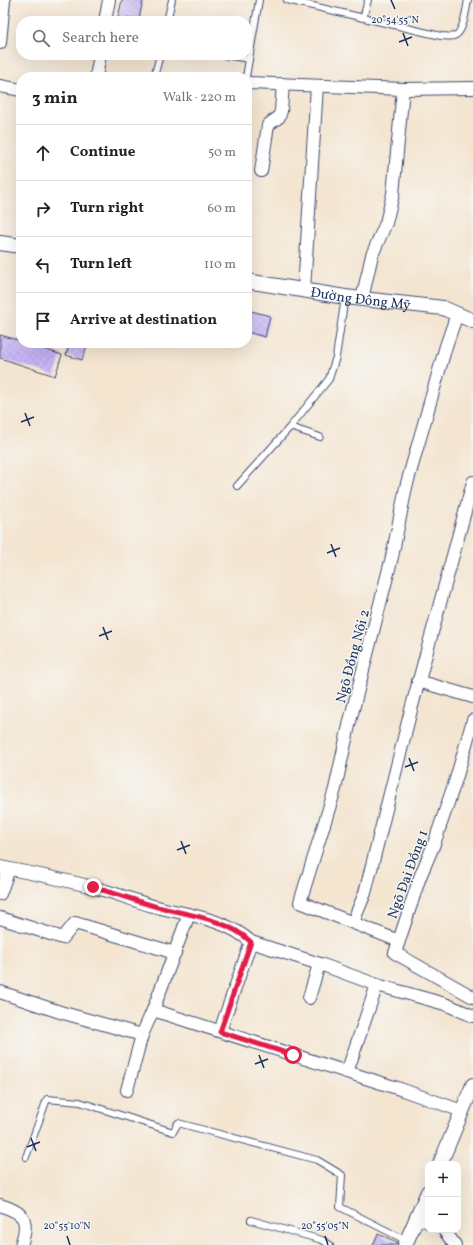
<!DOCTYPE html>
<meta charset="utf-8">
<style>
:root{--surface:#fff;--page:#f6f6f6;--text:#222;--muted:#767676;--line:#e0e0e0}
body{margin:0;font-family:Vollkorn,serif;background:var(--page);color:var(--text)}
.controls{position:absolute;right:12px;bottom:12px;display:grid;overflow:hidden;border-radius:8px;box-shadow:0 4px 16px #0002}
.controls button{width:36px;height:36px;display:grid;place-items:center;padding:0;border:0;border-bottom:1px solid var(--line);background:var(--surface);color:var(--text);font:20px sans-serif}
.stop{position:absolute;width:12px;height:12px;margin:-9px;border:3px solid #e11d48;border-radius:50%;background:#fff}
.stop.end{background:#e11d48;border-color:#fff;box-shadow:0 1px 4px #0008}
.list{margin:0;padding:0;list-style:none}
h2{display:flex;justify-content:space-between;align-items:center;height:52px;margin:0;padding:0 16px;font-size:17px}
h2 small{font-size:13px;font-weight:400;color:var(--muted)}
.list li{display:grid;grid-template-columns:26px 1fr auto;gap:12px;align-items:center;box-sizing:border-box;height:56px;padding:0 16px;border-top:1px solid var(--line)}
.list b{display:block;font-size:15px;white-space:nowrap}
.list em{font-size:13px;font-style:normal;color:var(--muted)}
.icon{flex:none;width:22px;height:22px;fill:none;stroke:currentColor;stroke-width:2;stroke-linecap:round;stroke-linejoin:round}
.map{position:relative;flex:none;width:473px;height:1245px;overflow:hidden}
.search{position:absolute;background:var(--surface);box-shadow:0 4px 16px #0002;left:16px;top:16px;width:236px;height:44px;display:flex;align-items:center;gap:10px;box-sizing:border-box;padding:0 14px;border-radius:16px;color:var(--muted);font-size:15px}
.panel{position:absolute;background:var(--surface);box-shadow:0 4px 16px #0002;left:16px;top:72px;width:236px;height:276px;border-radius:16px}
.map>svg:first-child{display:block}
.building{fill:url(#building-cross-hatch)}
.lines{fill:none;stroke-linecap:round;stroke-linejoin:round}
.service-casing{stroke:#3c4a6f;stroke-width:8}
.minor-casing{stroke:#3c4a6f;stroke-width:14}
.tertiary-casing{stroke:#3c4a6f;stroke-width:16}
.service{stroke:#fff;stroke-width:6}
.minor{stroke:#fff;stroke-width:12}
.tertiary{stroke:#fff;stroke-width:14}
.route{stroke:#e11d48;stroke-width:5}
.ticks{fill:none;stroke:#1b2f5e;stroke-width:1.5}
.labels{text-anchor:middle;stroke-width:3;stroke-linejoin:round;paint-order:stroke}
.street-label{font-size:14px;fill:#1b2f5e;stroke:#f6f6f2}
.ticks-label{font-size:10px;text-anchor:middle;fill:#1b2f5e;stroke:#f6f6f2;stroke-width:3;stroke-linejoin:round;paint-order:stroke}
</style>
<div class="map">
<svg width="473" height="1245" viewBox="0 0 473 1245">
<defs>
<pattern id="building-cross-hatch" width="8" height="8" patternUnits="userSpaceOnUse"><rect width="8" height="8" fill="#c7b4f7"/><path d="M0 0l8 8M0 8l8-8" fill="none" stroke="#aa9bd6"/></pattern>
</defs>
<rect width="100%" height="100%" fill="#f6f6f2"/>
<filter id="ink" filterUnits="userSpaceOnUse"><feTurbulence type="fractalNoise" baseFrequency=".025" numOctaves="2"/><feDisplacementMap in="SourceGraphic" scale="8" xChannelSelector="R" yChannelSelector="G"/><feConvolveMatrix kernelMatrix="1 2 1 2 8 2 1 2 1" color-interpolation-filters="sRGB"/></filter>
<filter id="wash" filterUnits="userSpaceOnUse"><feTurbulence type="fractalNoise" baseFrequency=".012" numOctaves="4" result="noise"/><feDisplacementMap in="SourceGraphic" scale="16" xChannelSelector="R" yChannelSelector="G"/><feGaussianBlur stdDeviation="0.9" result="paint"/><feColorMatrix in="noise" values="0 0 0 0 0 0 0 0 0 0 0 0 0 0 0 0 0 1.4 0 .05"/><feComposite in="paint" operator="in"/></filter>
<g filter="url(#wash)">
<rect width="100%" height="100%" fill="#f4e5d1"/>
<g id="blocks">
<!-- building -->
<g class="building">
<polygon points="122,0 143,0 139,19 128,17 128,20 118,18"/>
<polygon points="247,310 270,316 265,337 247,332"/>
<polygon points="0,335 21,341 21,343 26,343 62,355 55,376 0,358"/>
<polygon points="70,343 88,343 82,360 66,355"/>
<polygon points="378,1234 397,1242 397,1245 373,1245"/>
</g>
</g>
</g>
<g filter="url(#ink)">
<use href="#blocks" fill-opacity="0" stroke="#3c4a6f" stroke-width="1"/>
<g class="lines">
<!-- service casing -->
<g class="service-casing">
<g id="service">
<path d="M 287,0 L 441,36 C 445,36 451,37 454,36 C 464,33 466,9 468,0"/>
<polyline points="363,18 368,0"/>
<polyline points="167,21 172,0"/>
<polyline points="224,55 249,59"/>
<polyline points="154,77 160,55"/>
<polyline points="246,77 259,0"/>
<polyline points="290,427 320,437"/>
<polyline points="237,486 290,427 329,379 336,357 345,297"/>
<polyline points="26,1157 47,1099 80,1102 173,1132 178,1123 317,1160 342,1175 340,1207 407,1241"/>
<polyline points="251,1220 322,1240 330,1245"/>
</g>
</g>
<!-- minor casing -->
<g class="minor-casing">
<g id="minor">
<polyline points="105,21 109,0"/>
<polyline points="0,43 4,0"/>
<polyline points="96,77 100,55"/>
<polyline points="247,83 403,89 473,88"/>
<polyline points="0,86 21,90"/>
<polyline points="261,171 268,125 279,117 281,111 283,84"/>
<polyline points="304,290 317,86"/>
<polyline points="362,299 372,255 386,223 393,194 403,89"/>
<polyline points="418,681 473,697"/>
<polyline points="473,720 456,779 434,844 420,877 395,953 473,997"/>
<path d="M 0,867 C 31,873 62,879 92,887 C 113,892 132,900 153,906 C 186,915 225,918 251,942 L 323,965 L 377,985 L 445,1004 L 473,1016"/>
<polyline points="0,894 9,869"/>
<polyline points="0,918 63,938 75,923 175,953"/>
<polyline points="353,922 365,893 412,706 473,482"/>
<polyline points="399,941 300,902 335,789 350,721 392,557 406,487 446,346 457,314"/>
<polyline points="0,992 60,1012 142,1035 153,1010 400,1089 462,1111"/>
<polyline points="309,998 319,964"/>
<polyline points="153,1010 189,914"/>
<polyline points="220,1031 251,942"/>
<polyline points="347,1072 377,985"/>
<polyline points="127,1090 142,1035"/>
<path d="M 0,1205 C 24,1213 30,1219 21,1245"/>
<polyline points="417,1217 428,1222"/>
<polyline points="444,1230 455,1245"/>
</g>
</g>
<!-- tertiary casing -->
<g class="tertiary-casing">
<g id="tertiary">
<polyline points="0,243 21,246"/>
<path id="s1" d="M 247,281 L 345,297 L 443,308 L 473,321"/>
<polyline points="440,1164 473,1085"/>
<polyline points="405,1245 428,1192"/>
</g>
</g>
<!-- service -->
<use href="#service" class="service"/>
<!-- minor -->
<use href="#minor" class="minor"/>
<!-- tertiary -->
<use href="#tertiary" class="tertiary"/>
</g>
</g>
<g class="lines" filter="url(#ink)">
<!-- route -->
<path class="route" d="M 93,887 C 113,893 134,900 154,906 C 187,915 226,918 251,942 L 220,1032 L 293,1055"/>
</g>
<!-- ticks -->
<path class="ticks" d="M 391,0 L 395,9M 403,33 L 408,46M 399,42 L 412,37M 25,413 L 30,426M 21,422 L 34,417M 331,544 L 336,557M 327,553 L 340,548M 103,627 L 108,640M 99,636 L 112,631M 409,758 L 414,771M 405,767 L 418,762M 181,841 L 186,854M 177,850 L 190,845M 259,1055 L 264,1068M 255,1064 L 268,1059M 31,1138 L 36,1151M 27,1147 L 40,1142M 67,1236 L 70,1245M 325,1236 L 328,1245"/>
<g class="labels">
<!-- street labels -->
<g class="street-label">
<text dy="5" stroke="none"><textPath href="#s1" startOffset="115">Đường Đông Mỹ</textPath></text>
<text transform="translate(352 656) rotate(-75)" y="5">Ngõ Đồng Nội 2</text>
<text transform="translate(407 874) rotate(-70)" y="5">Ngõ Đại Đồng 1</text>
</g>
</g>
<g class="ticks-label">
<text x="395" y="23">20°54'55"N</text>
<text x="67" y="1229">20°55'10"N</text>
<text x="325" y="1229">20°55'05"N</text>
</g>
</svg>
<div class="controls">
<button>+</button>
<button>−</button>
</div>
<div class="stop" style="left:293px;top:1055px"></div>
<div class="stop end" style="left:93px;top:887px"></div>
<div class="search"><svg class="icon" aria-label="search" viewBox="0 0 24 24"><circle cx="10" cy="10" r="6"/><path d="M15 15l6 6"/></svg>Search here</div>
<section class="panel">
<h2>3 min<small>Walk · 220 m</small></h2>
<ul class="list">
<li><svg class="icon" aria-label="ahead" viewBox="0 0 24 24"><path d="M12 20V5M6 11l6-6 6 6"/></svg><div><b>Continue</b></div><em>50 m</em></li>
<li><svg class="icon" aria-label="right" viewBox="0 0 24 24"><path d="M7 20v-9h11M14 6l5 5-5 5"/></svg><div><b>Turn right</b></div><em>60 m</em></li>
<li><svg class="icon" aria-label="left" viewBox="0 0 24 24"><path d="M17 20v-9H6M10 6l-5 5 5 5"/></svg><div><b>Turn left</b></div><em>110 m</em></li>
<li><svg class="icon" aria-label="arrive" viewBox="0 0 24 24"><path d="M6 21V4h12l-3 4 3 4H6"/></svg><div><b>Arrive at destination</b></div></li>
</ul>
</section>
</div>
